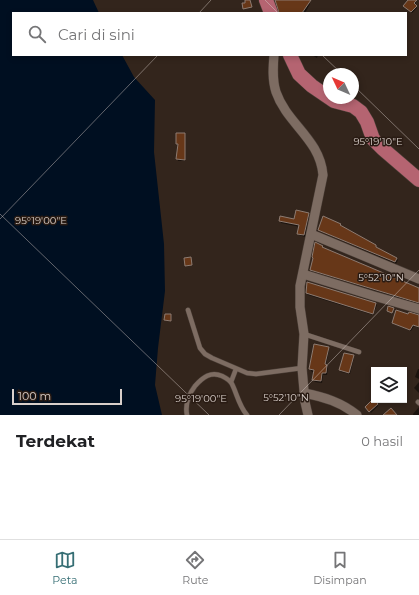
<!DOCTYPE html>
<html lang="id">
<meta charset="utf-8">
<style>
:root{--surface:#fff;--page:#f2f2f2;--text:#202124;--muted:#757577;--line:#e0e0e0;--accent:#366e74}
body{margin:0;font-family:Montserrat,sans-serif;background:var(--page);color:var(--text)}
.controls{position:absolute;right:12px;bottom:12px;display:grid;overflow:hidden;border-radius:0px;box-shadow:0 2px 6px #0003}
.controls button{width:36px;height:36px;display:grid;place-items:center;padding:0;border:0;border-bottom:1px solid var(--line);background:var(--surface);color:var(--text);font:20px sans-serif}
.compass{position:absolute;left:323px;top:68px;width:36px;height:36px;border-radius:50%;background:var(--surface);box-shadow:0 2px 6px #0003;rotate:314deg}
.scale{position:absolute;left:12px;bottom:10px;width:110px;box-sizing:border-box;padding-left:4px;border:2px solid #d9cfca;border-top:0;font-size:11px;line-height:14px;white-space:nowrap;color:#d9cfca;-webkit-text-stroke:3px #291b13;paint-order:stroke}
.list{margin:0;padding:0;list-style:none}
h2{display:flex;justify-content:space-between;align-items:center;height:52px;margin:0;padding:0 16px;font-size:17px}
h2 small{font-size:13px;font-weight:400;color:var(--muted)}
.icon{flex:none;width:22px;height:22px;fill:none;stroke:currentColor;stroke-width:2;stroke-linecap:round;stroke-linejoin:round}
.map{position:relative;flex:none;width:419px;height:415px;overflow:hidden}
.search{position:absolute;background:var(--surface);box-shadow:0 2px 6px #0003;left:12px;right:12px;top:12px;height:44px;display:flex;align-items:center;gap:10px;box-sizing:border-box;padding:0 14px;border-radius:0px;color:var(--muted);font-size:15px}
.sheet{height:124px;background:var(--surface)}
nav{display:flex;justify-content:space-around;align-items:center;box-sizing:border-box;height:56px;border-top:1px solid var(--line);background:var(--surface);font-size:11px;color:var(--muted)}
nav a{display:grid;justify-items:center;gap:2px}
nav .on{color:var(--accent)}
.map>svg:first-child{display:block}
.water{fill:#000f21}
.shadow{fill:#0007}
.building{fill:#673718;stroke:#8d7b71}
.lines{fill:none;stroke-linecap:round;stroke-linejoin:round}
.service-casing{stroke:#4c4039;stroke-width:5.5}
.minor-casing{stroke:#4c4039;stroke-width:10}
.trunk-casing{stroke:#4c4039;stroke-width:15}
.service{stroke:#7d6c62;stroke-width:4.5}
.minor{stroke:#7d6c62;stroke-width:9}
.trunk{stroke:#b56471;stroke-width:14}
.ticks{fill:none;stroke:#d9cfca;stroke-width:1;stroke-opacity:0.45}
.ticks-label{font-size:10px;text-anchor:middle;fill:#d9cfca;stroke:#291b13;stroke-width:3;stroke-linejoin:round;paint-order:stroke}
</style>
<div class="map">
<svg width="419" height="415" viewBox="0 0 419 415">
<rect width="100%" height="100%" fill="#33251c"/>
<!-- water -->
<polygon class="water" points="0,0 93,0 99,13 13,13 13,55 122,55 134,77 155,100 154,152 164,244 165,291 158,348 155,385 162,415 0,415"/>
<!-- shadow -->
<g class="shadow">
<polygon points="276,0 306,0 310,4 305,13 280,13"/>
<polygon points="410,0 413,0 416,3 415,5 417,8 412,13 404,6"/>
<polygon points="312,55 318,55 317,58"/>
<polygon points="185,134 185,161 178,161 177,143"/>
<polygon points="308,214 309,216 305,237 299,235 298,234 300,227 281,223 280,221 295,220"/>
<polygon points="340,225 376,246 376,248 397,259 398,260 396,264 320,231 319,230"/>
<polygon points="322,246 323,249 419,289 419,304 312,271 311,270"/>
<polygon points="307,293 376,304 377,305 373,315 308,295"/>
<polygon points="419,315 419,328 414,326 411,331 394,324 393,322 409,316"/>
<polygon points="315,345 328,348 329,350 326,365 328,368 327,375 323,375 322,383 315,382 313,380 314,372 312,372 310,369"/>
<polygon points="353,356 354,358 350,374 341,372 340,370"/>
<polygon points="418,369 419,369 419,379 415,377"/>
<polygon points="419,382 419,393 414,388"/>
<polygon points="377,404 378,406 371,413 367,409"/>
<polygon points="419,407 419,415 413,415 413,414"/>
</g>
<!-- building -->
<g class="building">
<polygon points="245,0 250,0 252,7 243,9 242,3 245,3"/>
<polygon points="275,0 311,0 302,13 279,13"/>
<polygon points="408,0 417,0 414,3 417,6 411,12 403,6"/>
<polygon points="176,133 185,133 185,160 176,159 178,144 176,144"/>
<polygon points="296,210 309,213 304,235 297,234 299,225 279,221 280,216 294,219"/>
<polygon points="323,216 341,224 340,225 376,245 376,247 397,258 395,262 318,230"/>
<polygon points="315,242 323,246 322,247 419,288 419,303 310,270 313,258 312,257"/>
<polygon points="191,257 192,265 185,266 184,258"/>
<polygon points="307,282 376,303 373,314 306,293"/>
<polygon points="388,306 394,308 392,313 387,311"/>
<polygon points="396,310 408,314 409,312 419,315 419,327 413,325 410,330 392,323"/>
<polygon points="165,314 171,314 171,321 164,320"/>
<polygon points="314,344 329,347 325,364 327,365 326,373 322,373 321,381 312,380 314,370 309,369"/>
<polygon points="344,353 354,355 349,373 339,370"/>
<polygon points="373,399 378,404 369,412 365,407"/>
<polygon points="391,408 397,415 383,415"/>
</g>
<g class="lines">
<!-- service casing -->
<g class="service-casing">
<g id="service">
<polyline points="188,310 200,348 205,354 212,358 247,373 256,374 302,368"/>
<polyline points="304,334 359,352"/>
<polyline points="231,382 236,369"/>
<polyline points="418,402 419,403"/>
<path d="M 187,415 C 185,405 189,394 195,386 C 203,377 211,371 222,376 C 226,378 230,380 232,384 C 237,394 239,406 247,415"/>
</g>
</g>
<!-- minor casing -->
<g class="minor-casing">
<g id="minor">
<path d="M 274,55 C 273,67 272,80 276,92 C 287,124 320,139 323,175 L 300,286 L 300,307 L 304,334 L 302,368 L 305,402 L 308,415"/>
<polyline points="311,234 419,279"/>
<polyline points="303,274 374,296 419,309"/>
<path d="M 304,393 C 324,397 341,402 357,415"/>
</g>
</g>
<!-- trunk casing -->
<g class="trunk-casing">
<g id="trunk">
<polyline points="266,0 271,13"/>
<polyline points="290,55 299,74 312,86 334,101 353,106 361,112 367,122 373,139 383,149 419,180"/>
</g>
</g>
<!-- service -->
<use href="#service" class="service"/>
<!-- minor -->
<use href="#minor" class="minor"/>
<!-- trunk -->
<use href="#trunk" class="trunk"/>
</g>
<!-- ticks -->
<path class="ticks" d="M 265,0 L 278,13M 199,13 L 211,0M 322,55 L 342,74M 353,85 L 419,149M 0,214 L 209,415M 0,219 L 158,55M 279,415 L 419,270"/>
<g class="ticks-label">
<text x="378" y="145">95°19'10"E</text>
<text x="41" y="224">95°19'00"E</text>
<text x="381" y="281">5°52'10"N</text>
<text x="286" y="401">5°52'10"N</text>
<text x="201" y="402">95°19'00"E</text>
</g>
</svg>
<div class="controls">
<button><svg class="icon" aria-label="layers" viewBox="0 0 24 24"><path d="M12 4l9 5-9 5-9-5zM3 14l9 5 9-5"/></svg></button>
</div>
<svg class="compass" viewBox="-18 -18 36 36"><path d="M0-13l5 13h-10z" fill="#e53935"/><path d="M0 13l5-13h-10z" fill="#757577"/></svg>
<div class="scale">100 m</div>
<div class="search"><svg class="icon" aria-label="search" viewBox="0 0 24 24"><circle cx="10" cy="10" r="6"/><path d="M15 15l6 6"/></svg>Cari di sini</div>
</div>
<section class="sheet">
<h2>Terdekat<small>0 hasil</small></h2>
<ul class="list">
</ul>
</section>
<nav>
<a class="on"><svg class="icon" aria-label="map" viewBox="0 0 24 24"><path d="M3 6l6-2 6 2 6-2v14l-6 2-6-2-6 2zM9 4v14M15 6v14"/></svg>Peta</a>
<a><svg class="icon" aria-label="directions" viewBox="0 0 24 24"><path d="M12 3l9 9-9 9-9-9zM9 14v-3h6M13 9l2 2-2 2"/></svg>Rute</a>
<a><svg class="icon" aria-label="saved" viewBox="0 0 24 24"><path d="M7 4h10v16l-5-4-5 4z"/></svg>Disimpan</a>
</nav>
